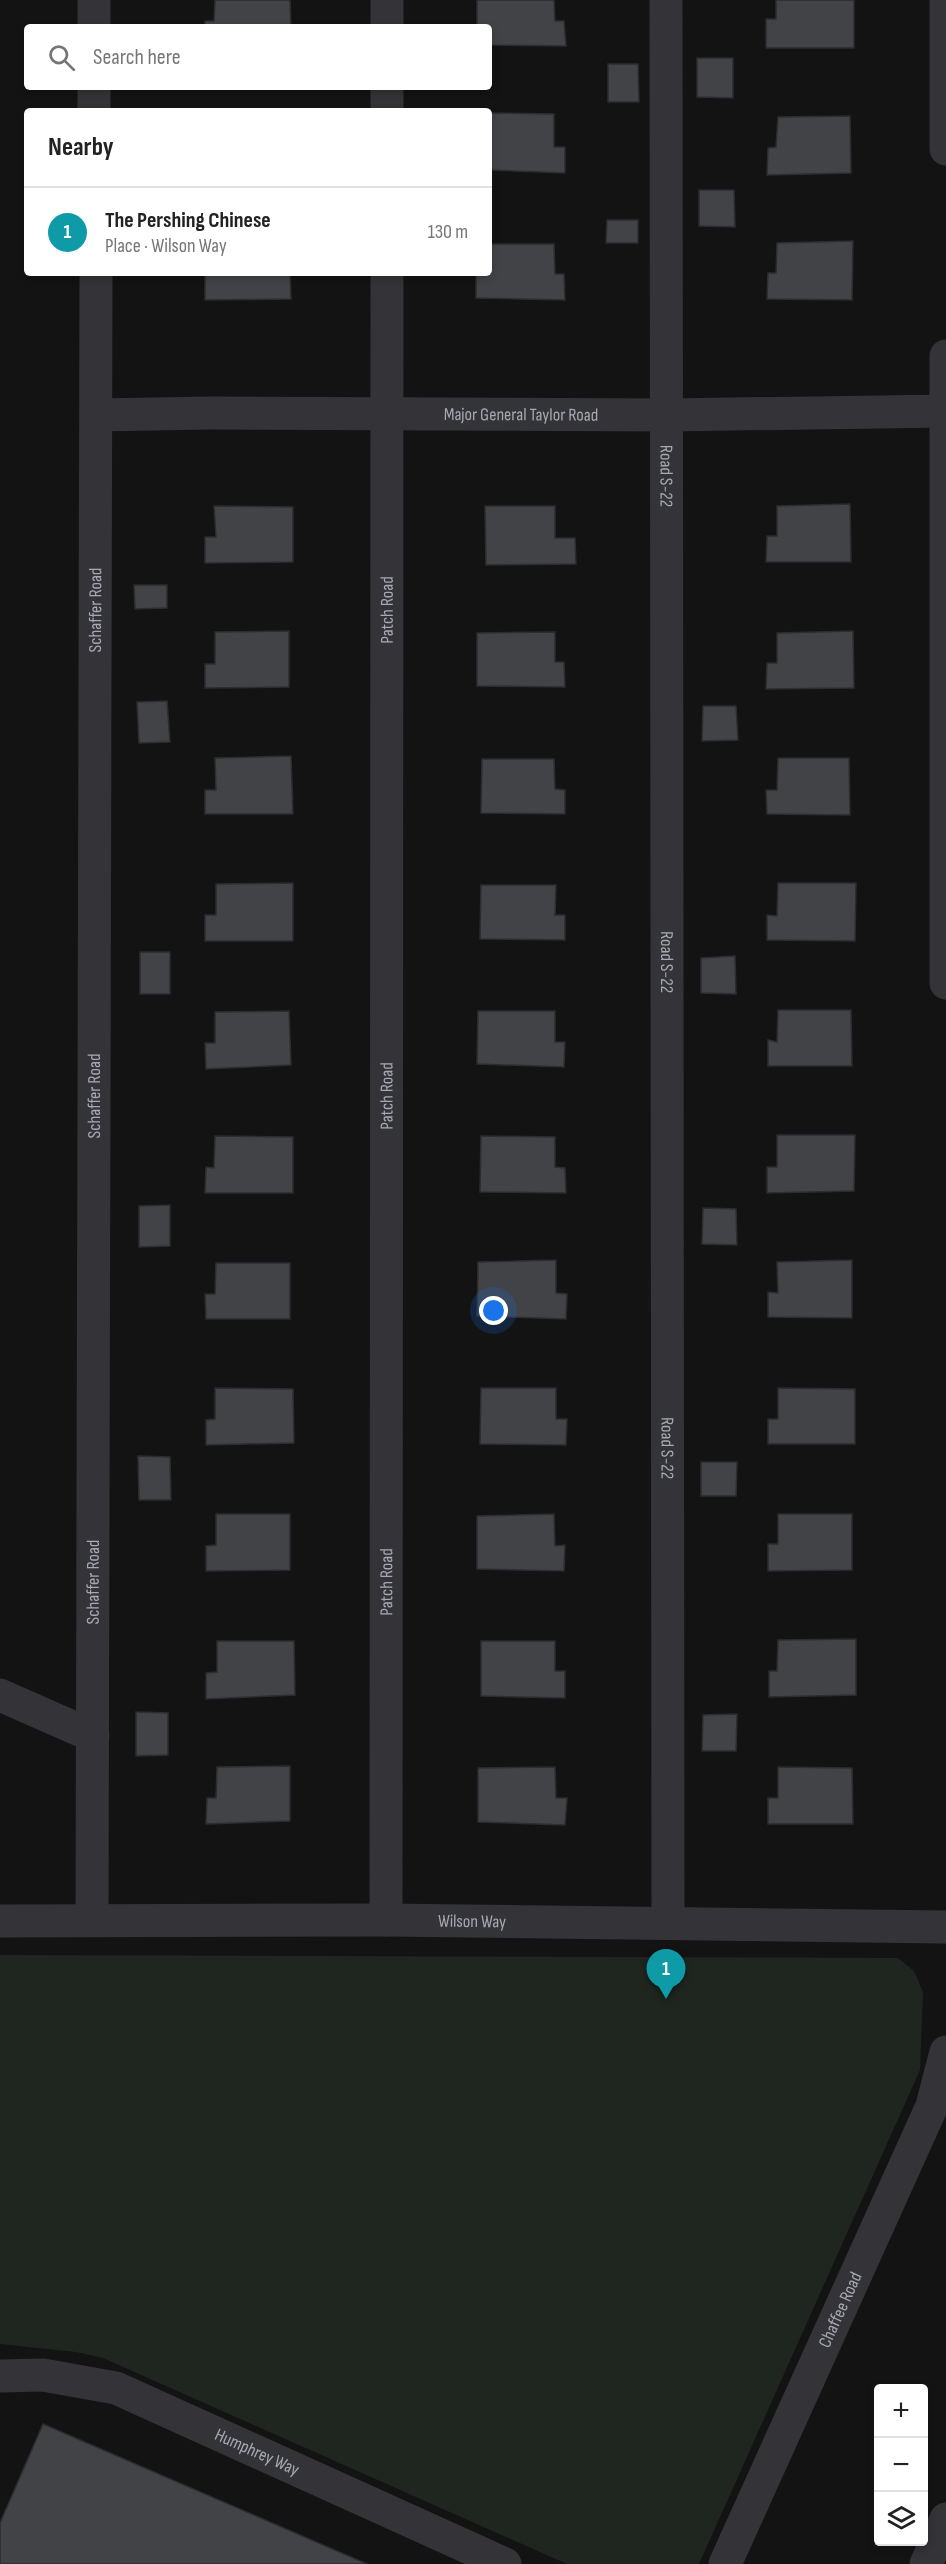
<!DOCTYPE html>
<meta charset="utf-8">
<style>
:root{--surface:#fff;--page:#f2f2f2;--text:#222;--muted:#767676;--line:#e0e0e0;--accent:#ea580c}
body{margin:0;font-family:"Sofia Sans Condensed",sans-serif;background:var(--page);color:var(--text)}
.controls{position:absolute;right:18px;bottom:18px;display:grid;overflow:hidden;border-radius:6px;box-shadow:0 3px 9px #0003}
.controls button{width:54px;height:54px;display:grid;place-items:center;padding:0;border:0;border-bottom:2px solid var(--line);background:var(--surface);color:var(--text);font:30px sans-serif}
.you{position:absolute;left:494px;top:1311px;width:21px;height:21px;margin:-15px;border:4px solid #fff;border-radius:50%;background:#1a73e8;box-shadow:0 0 0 9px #1a73e833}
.badge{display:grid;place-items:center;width:39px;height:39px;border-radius:50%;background:var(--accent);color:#fff;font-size:20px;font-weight:700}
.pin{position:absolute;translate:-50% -50px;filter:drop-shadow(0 2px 3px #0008)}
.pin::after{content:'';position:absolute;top:32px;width:21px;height:18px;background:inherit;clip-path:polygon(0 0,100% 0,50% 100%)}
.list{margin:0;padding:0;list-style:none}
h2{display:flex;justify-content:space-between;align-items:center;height:78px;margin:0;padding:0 24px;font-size:26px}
h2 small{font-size:20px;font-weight:400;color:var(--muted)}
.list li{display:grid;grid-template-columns:39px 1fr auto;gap:18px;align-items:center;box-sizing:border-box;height:90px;padding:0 24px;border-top:2px solid var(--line)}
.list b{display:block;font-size:22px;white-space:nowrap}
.list p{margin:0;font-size:20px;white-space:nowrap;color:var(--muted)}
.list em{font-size:20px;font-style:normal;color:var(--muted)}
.icon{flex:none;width:33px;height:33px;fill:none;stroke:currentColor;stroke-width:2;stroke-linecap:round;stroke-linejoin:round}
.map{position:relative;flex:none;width:946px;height:2564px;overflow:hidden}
.search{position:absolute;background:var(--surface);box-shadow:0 3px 9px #0003;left:24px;top:24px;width:468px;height:66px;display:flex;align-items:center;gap:15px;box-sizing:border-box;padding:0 21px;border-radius:6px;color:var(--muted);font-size:22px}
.panel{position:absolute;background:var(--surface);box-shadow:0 3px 9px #0003;left:24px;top:108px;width:468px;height:168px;border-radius:6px}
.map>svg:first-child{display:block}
.green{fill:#1f2620}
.building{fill:#424347;stroke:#2d2d30;stroke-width:1.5}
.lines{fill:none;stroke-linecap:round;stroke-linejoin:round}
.minor{stroke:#343438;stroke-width:33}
.labels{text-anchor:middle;stroke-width:5;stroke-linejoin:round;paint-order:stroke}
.street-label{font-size:18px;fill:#a6a9b3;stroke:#0e0e0f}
</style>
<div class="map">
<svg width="946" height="2564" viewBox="0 0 946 2564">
<rect width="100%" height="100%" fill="#131314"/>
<!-- green -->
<polygon class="green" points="0,1955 898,1958 914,1971 923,1992 920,2070 699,2564 567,2564 103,2358 76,2352 0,2344"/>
<!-- building -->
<g class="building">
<polygon points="215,0 290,0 291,27 205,27 205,21 214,21"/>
<polygon points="477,0 554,0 555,21 564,21 566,46 489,45 489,27 477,27"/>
<polygon points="776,0 854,0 854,48 766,48 766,19 776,19"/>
<polygon points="697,58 733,58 733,98 697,97"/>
<polygon points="608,64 638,64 639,102 608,102"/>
<polygon points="489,113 554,114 554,147 565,147 565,173 489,170"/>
<polygon points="850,116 851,173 767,175 768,148 776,147 778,117"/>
<polygon points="699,190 734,190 735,227 699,226"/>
<polygon points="607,220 638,220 638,243 606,243"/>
<polygon points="853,241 852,300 767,299 768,273 776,273 777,243"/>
<polygon points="489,244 554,244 555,274 564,274 565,300 476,298 476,273 489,273"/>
<polygon points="215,273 290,273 291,299 205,300 205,275 215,275"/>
<polygon points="850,504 851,562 766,562 767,536 777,536 777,506"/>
<polygon points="214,506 293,507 293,562 205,563 205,537 216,537"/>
<polygon points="485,506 555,506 555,538 575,538 576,564 486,565"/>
<polygon points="134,585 167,585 167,608 135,609"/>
<polygon points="289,631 289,687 205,688 205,664 215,664 215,632"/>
<polygon points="853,631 854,688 766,689 767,663 777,663 777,633"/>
<polygon points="555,632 555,662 564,662 565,687 477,686 477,633"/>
<polygon points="167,701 170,742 139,743 137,702"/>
<polygon points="703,706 736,706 738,740 702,741"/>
<polygon points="291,756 293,814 205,814 205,790 216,790 215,758"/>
<polygon points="778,758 849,758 850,815 767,814 766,790 777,790"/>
<polygon points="482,759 554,759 555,789 565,790 565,814 481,813"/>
<polygon points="293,883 293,941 205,941 205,915 216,915 216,884"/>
<polygon points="778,883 856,883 855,941 767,940 767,915 777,916"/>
<polygon points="481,885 556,885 555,915 565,915 565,940 480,939"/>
<rect x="140" y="952" width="30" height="42"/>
<polygon points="735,956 736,994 701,993 701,958"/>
<polygon points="778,1010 851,1010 852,1066 768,1066 768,1040 777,1042"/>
<polygon points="289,1011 291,1065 206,1069 205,1043 215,1043 215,1012"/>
<polygon points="478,1011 555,1011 555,1042 565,1042 564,1067 477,1064"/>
<polygon points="777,1135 855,1135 854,1191 767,1193 767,1167 777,1167"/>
<polygon points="215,1136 293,1137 293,1193 205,1193 206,1167 214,1168"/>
<polygon points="481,1136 555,1137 555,1167 565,1168 566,1193 480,1192"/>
<polygon points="170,1205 170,1246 139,1247 139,1206"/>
<polygon points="703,1208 736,1209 737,1245 702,1244"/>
<polygon points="556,1260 556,1293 567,1294 566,1319 477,1316 478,1262"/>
<polygon points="852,1260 852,1318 768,1317 768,1292 778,1293 777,1262"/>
<polygon points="216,1263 290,1263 290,1319 206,1319 205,1294 215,1294"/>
<polygon points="215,1388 293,1389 294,1443 206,1445 206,1420 215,1419"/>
<polygon points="481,1388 556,1388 556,1419 567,1419 566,1445 480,1444"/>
<polygon points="778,1388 855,1389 855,1444 768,1444 768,1419 778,1419"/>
<polygon points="138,1456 170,1457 171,1500 139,1500"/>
<polygon points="701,1462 737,1462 736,1496 701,1496"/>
<polygon points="216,1514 290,1514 290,1570 206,1571 206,1546 216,1545"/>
<polygon points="554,1514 555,1546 565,1545 564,1571 477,1569 477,1516"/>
<polygon points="778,1514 852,1514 852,1570 768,1571 768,1544 778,1544"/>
<polygon points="856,1639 856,1695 769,1697 769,1671 777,1671 778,1640"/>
<polygon points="217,1641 294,1641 295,1695 206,1699 206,1673 217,1672"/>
<polygon points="481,1641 555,1641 555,1671 565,1671 565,1698 481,1696"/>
<polygon points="136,1712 168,1713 168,1755 136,1756"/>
<polygon points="737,1714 736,1751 702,1751 703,1715"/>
<polygon points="290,1766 290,1821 206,1824 207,1798 216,1798 217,1767"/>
<polygon points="555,1767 556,1798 567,1798 565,1825 478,1822 478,1768"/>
<polygon points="778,1767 852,1768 853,1824 768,1824 768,1798 778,1798"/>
<polygon points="43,2424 367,2564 0,2564 0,2523"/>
</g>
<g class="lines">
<!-- minor -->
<g class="minor">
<polyline points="94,0 94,27"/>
<polyline points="387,0 387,27"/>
<path id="s1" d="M 666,0 L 668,1922"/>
<polyline points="946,0 946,149"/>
<polyline points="94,87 94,111"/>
<polyline points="387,87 387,111"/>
<polyline points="946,356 946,983"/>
<path id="s2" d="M 97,415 L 210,413 L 666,415 L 946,411"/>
<polyline points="0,1695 93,1736"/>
<path id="s3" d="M 92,1920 L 96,273"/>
<path id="s4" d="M 386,1920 L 387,273"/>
<path id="s5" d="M 0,1921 L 386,1920 L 946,1927"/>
<path id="s6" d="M 0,2376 L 43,2375 L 116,2388 L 505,2564"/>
<path id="s7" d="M 725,2564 L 932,2106 L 946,2052"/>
<polyline points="926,2564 946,2519"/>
</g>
</g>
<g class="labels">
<!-- street labels -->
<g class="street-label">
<text dy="6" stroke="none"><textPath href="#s2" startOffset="424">Major General Taylor Road</textPath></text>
<text dy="6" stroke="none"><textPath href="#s1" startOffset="476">Road S-22</textPath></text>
<text dy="6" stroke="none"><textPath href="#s4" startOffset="1310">Patch Road</textPath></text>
<text dy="6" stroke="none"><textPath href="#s3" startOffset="1310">Schaffer Road</textPath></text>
<text dy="6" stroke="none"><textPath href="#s1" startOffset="962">Road S-22</textPath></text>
<text dy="6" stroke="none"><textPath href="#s4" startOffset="824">Patch Road</textPath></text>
<text dy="6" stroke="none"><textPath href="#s3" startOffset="824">Schaffer Road</textPath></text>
<text dy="6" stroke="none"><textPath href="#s1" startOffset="1448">Road S-22</textPath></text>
<text dy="6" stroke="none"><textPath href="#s4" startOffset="338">Patch Road</textPath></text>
<text dy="6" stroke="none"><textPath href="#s3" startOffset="338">Schaffer Road</textPath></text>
<text dy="6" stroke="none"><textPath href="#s5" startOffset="472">Wilson Way</textPath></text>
<text dy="6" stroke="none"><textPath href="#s7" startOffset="279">Chaffee Road</textPath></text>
<text dy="6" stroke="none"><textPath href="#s6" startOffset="272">Humphrey Way</textPath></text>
</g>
</g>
</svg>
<div class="controls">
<button>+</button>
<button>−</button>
<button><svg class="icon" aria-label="layers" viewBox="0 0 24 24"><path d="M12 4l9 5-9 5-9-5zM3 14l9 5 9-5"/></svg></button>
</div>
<div class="you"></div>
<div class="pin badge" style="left:666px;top:1999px;background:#0f9aa8">1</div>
<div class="search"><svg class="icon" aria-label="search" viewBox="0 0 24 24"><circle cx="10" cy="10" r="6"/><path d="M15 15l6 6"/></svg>Search here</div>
<section class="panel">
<h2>Nearby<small></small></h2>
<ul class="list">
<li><span class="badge" style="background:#0f9aa8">1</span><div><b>The Pershing Chinese</b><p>Place · Wilson Way</p></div><em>130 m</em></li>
</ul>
</section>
</div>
